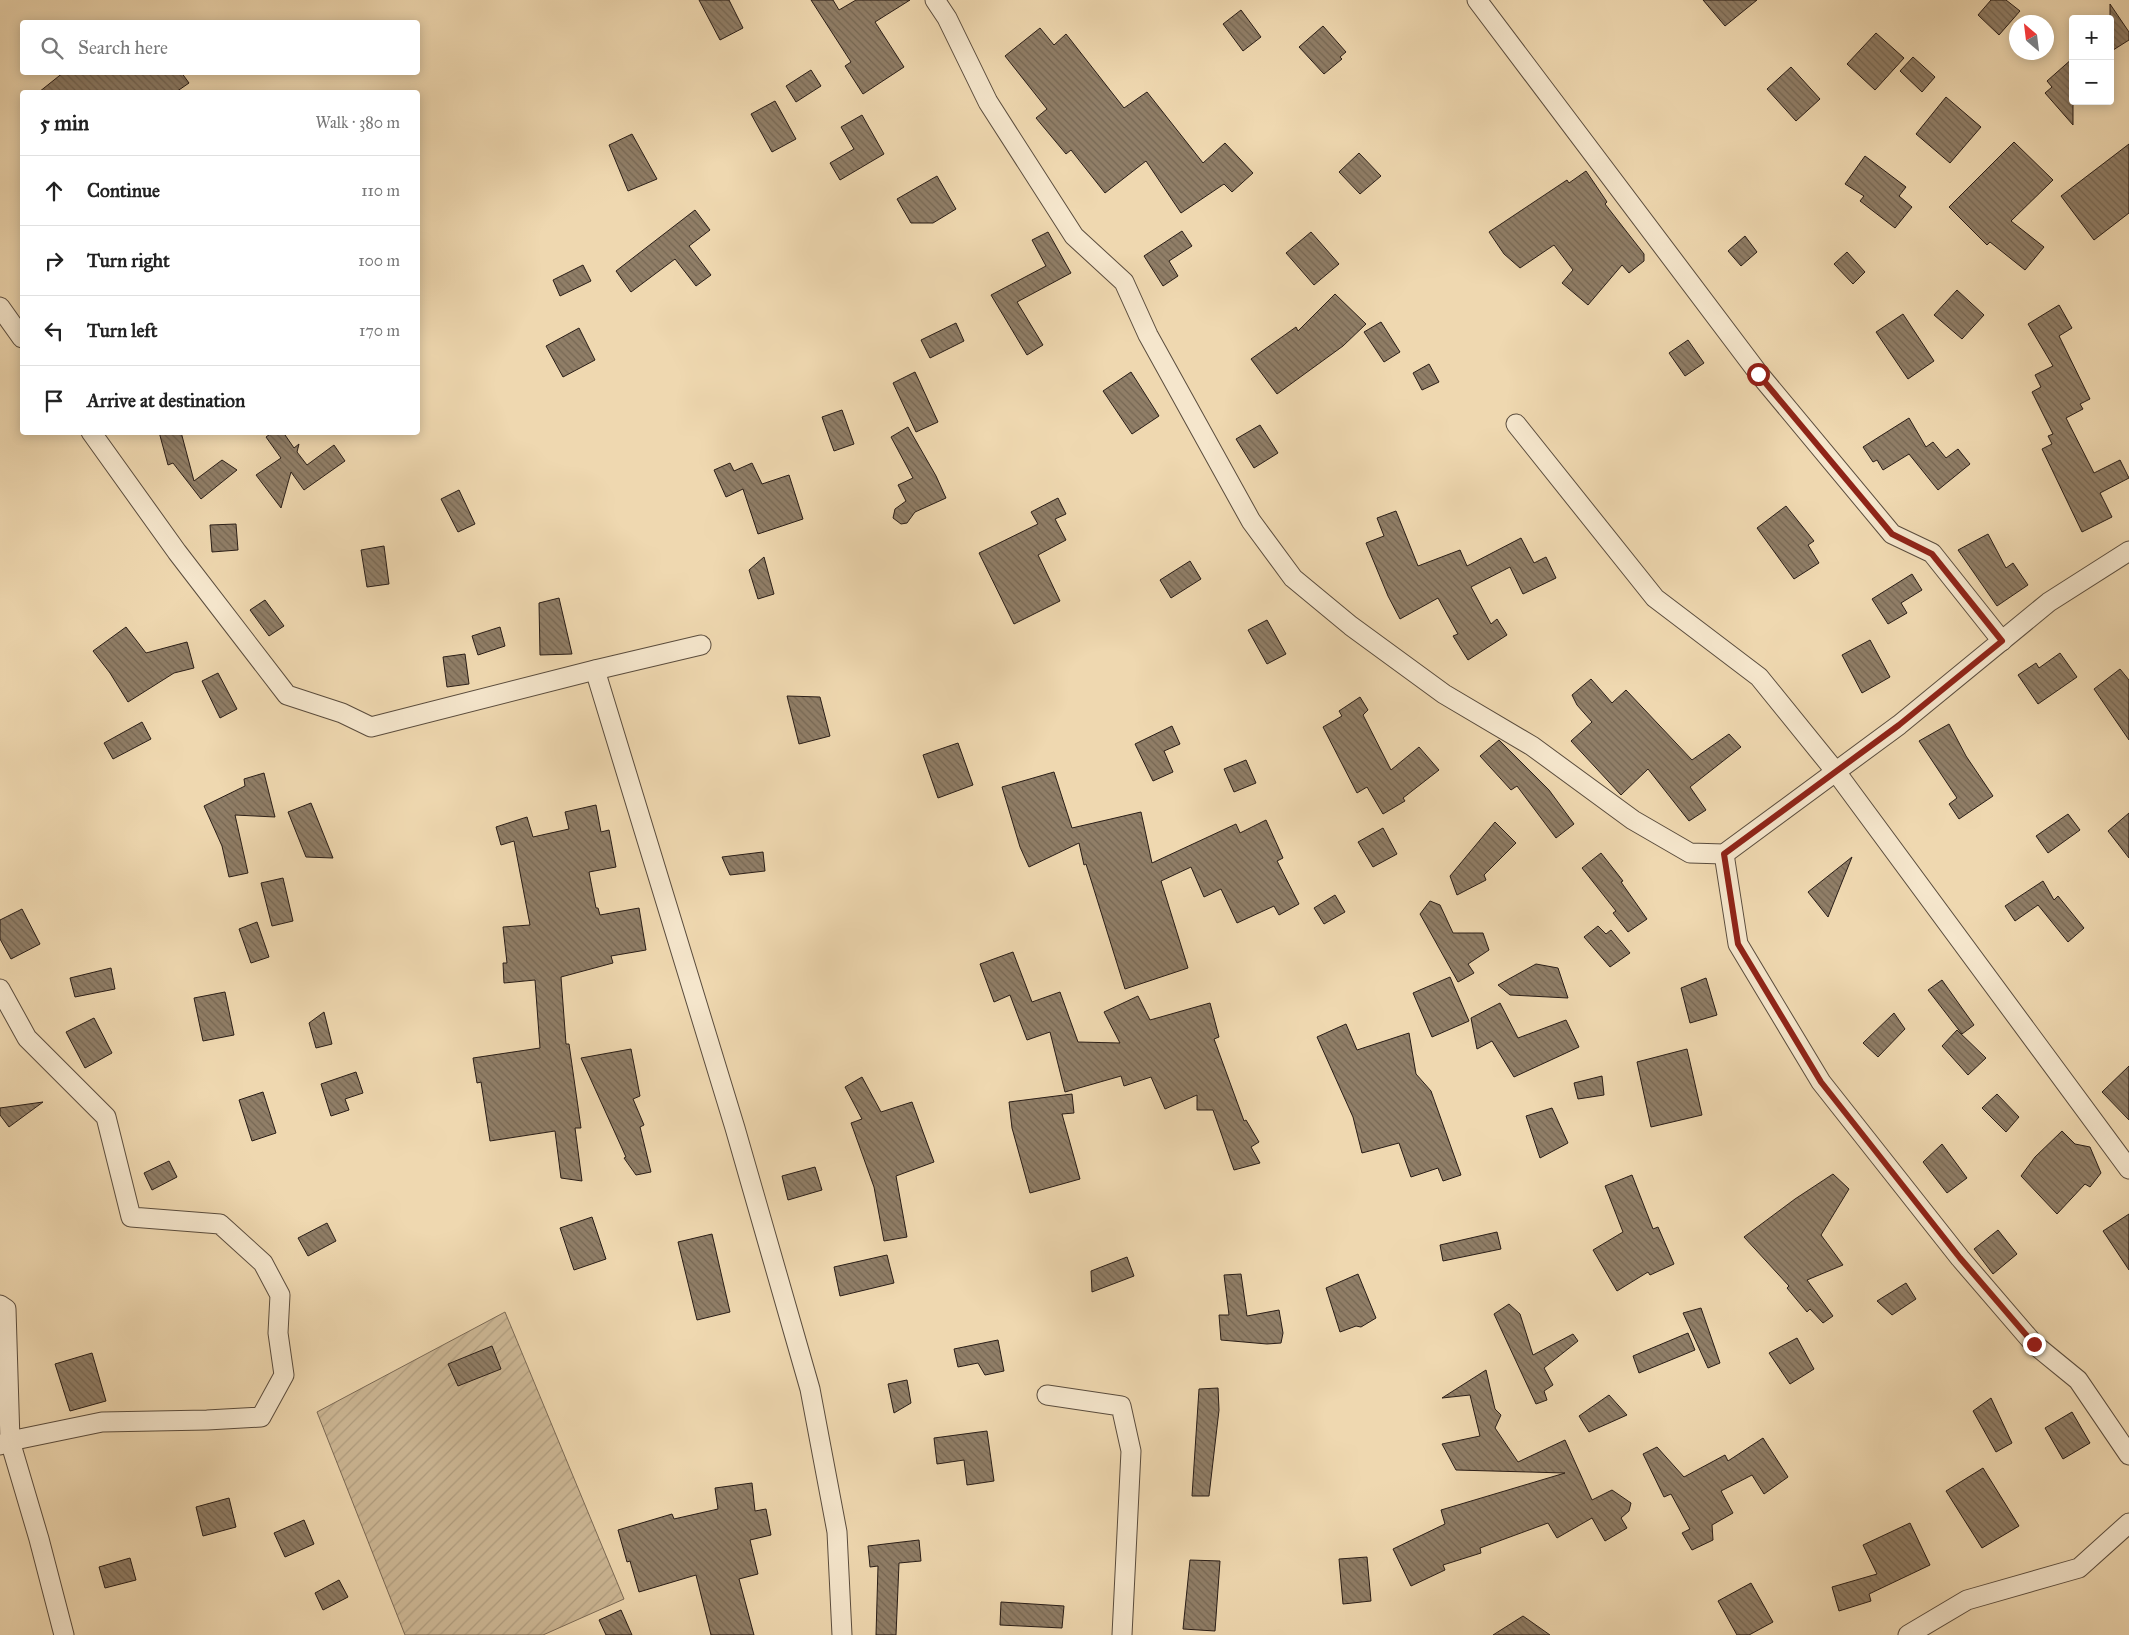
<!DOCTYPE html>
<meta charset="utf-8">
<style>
:root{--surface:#fff;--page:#f2f2f2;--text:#222;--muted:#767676;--line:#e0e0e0}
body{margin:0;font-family:"IM FELL Great Primer",serif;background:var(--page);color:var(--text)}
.controls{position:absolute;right:15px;top:15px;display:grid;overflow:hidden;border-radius:5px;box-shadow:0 2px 12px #0003}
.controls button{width:45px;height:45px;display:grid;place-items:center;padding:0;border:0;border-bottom:1px solid var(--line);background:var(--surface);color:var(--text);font:25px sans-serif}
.compass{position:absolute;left:2009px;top:15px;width:45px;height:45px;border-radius:50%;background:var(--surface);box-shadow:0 2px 12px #0003;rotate:332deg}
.stop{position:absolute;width:15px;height:15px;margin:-11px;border:4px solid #8f2418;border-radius:50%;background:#fff}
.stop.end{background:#8f2418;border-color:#fff;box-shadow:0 1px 5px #0008}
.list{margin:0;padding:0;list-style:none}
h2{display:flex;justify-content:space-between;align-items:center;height:65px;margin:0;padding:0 20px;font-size:21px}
h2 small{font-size:16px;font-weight:400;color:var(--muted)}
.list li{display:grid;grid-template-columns:32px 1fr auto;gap:15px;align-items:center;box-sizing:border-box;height:70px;padding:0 20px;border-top:1px solid var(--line)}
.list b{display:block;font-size:19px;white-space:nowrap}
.list em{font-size:16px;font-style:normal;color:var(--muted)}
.icon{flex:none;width:28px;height:28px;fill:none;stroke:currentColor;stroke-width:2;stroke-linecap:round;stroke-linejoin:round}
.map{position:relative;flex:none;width:2129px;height:1635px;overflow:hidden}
.search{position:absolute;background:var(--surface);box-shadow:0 2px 12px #0003;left:20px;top:20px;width:400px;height:55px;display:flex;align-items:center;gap:12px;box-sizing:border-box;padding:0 18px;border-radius:5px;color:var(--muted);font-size:19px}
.panel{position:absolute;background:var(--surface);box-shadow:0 2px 12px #0003;left:20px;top:90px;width:400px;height:345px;border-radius:5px}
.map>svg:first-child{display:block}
.garden{fill:url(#garden-furrows);stroke:#7b6a56}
.building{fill:url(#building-back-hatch);stroke:#291d17}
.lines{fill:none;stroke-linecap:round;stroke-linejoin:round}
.minor-casing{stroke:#5a4c3d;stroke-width:21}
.minor{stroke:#f5e6cc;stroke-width:19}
.route{stroke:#8f2418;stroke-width:6}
</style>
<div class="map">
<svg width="2129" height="1635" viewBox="0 0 2129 1635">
<defs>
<pattern id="garden-furrows" width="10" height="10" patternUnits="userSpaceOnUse" patternTransform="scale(1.25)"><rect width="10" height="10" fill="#cdb896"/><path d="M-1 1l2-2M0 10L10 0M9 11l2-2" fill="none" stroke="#b09e81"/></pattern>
<pattern id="building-back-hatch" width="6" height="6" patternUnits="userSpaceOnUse" patternTransform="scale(1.25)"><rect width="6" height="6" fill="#907e67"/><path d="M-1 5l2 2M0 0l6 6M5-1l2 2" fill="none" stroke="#766754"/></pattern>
</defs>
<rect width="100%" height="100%" fill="#efd8b0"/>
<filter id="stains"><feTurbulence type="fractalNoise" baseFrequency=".004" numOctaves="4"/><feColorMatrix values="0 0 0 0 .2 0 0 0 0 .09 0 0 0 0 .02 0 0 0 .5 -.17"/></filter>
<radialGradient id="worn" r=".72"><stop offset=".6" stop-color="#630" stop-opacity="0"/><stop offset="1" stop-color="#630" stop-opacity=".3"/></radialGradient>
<!-- garden -->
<polygon class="garden" points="505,1312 624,1599 543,1635 405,1635 317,1412"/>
<!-- building -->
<g class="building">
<polygon points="699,0 729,0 743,28 720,40"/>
<polygon points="811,0 833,0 839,10 856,0 910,0 875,22 904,67 863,94 845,66 851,62"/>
<polygon points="1703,0 1757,0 1725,26"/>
<polygon points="1991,0 2006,0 2020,11 1999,35 1978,15"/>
<polygon points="2110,4 2129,32 2129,40 2110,52"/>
<polygon points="1241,10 1261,37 1243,51 1223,24"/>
<polygon points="1323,26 1346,52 1340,57 1342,59 1324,74 1299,47"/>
<polygon points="1040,28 1054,45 1066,34 1124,108 1147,92 1203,163 1225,143 1253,173 1232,192 1224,184 1181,213 1146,161 1105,193 1071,150 1066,154 1036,118 1047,109 1005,56"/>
<polygon points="1876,33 1904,58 1875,90 1847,64"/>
<polygon points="1913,57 1935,77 1922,92 1900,71"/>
<polygon points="2073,58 2073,125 2045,93 2052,87 2047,81"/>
<polygon points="1791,67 1820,99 1796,121 1767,89"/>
<polygon points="811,70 821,86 796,102 786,86"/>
<polygon points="64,72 181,72 189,83 176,92 39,92"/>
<polygon points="1946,97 1981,127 1950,163 1916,134"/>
<polygon points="775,101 796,139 772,152 751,114"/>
<polygon points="862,115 884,154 840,180 830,163 854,149 841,127"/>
<polygon points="632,134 657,179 628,191 609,145"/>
<polygon points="2014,142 2053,180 2011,221 2044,247 2025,270 1990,242 1987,245 1949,207"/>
<polygon points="2129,144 2129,213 2094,240 2061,196"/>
<polygon points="1359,153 1381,176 1360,194 1339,172"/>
<polygon points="1865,156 1906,187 1899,196 1912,207 1895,228 1860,201 1864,196 1845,184"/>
<polygon points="1586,171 1607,202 1605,204 1644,254 1644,261 1629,273 1622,265 1588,305 1562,283 1573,270 1554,245 1520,268 1504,254 1489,232 1567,180 1569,183"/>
<polygon points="937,176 956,209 933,223 911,223 897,199"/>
<polygon points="695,210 710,230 689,246 711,275 696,286 675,259 631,292 616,271"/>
<polygon points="1182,231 1192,246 1169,261 1178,276 1163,286 1144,256"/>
<polygon points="1048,232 1071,273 1017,302 1043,345 1027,355 991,295 1046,266 1032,240"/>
<polygon points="1311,232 1339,264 1314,285 1286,253"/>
<polygon points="1745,236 1757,252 1741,266 1728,251"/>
<polygon points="1847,252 1865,272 1853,284 1834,264"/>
<polygon points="583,265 591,281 560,296 553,280"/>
<polygon points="1957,290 1984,315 1962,339 1934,315"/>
<polygon points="1335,294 1366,324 1343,346 1277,394 1251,359 1296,327 1298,331"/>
<polygon points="2059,305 2072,328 2059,336 2090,399 2080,404 2083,409 2066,418 2094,473 2120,460 2129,478 2100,493 2112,517 2082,532 2042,449 2052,444 2048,436 2053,434 2032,392 2041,387 2035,375 2053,366 2028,324"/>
<polygon points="1903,314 1934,361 1908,379 1876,332"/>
<polygon points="1381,322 1400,352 1384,362 1364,332"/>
<polygon points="956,323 964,341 930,358 921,340"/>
<polygon points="579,328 595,360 563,377 546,346"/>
<polygon points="1688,340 1704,363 1685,376 1669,353"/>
<polygon points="1429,364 1439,382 1422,390 1413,373"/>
<polygon points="915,372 938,422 916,432 893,383"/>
<polygon points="1131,372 1159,416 1132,434 1103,391"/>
<polygon points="842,410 854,444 834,451 822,417"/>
<polygon points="1909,418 1926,447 1933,442 1946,458 1958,449 1970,464 1938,490 1909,454 1883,470 1877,460 1873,462 1863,447"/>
<polygon points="1260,425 1278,453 1254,468 1236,439"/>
<polygon points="908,427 936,476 946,498 915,512 907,523 901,524 893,518 895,509 906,501 898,485 913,478 891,437"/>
<polygon points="159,432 181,432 194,481 222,460 237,470 201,499 173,463 168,465"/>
<polygon points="273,432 283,432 294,448 299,444 297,452 307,465 334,445 345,461 304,490 291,472 281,508 256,475 281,458 266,437"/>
<polygon points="730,463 734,471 752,463 762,484 789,475 803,519 758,534 743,489 726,497 714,470"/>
<polygon points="459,490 475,524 458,532 441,499"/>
<polygon points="1058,498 1066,514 1055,519 1066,540 1038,555 1060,601 1014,624 979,553 1038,524 1031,512"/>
<polygon points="1786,506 1814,541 1808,545 1819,563 1794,579 1757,528"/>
<polygon points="1396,511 1418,566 1460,550 1467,566 1521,538 1534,563 1546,557 1556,578 1523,594 1510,567 1471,587 1491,624 1497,619 1507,635 1468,660 1453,636 1458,634 1438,598 1400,619 1388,596 1366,543 1384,536 1377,518"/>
<polygon points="236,524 238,550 212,552 210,525"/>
<polygon points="1988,534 2006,568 2013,563 2028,585 1997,606 1958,550"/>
<polygon points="384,546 389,584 367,587 361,550"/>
<polygon points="764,557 774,594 758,599 749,570"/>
<polygon points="1190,561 1201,579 1171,598 1160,580"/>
<polygon points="1912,574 1922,590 1901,603 1907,613 1888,624 1872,599"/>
<polygon points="559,598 572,654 540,655 539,603"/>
<polygon points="265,600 284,626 269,636 250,610"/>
<polygon points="1267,620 1286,654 1267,664 1248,630"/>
<polygon points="126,627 146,653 187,642 194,668 174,673 128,702 110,673 93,651"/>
<polygon points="500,627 505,646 478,655 472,636"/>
<polygon points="1870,640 1890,677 1862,693 1842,655"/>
<polygon points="2060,653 2077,677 2038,704 2018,675 2036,663 2039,668"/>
<polygon points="465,654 469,684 447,687 443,657"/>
<polygon points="2120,669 2129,680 2129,740 2094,689"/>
<polygon points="218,673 237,709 220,718 202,681"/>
<polygon points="1591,679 1612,703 1626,690 1692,760 1729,734 1741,747 1690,787 1706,810 1689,821 1648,769 1621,795 1571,741 1592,722 1577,705 1572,695"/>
<polygon points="787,696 820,697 830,736 799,744"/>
<polygon points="1360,697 1368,710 1363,715 1391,770 1419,747 1439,770 1403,798 1405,801 1383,814 1367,787 1357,793 1323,727 1342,716 1339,711"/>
<polygon points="142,722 151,739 113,759 104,743"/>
<polygon points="1949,724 1966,756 1993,796 1959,819 1949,804 1957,798 1919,741"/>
<polygon points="1172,726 1180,744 1164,751 1173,772 1153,781 1135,744"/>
<polygon points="1499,740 1549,790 1574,824 1556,838 1517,786 1511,790 1480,756"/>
<polygon points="958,743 973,785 938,798 923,755"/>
<polygon points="1246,760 1256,783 1234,792 1224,769"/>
<polygon points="1054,772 1072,828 1141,812 1152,863 1236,824 1240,833 1266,820 1283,858 1277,861 1299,904 1279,915 1274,906 1237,923 1221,889 1204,897 1191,867 1161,881 1188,968 1125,989 1086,864 1084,865 1079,843 1029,867 1020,847 1002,787"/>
<polygon points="264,773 275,817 235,815 248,873 229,877 222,846 204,806 245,786 244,779"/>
<polygon points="311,803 333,858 306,857 288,812"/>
<polygon points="596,805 601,832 609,830 616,867 589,872 596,908 598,908 600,915 639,908 646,950 611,956 613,963 561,977 566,1044 569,1044 581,1128 575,1128 582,1181 561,1178 555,1131 490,1141 481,1082 477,1083 473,1058 540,1048 535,980 504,983 503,963 507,963 503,927 530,925 514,841 501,845 496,827 527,817 533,837 569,829 565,812"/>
<polygon points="2129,813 2129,858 2108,831"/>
<polygon points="2068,814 2080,830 2048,853 2036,836"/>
<polygon points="1495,822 1516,843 1484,875 1486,880 1457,895 1450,876"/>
<polygon points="1383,828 1397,854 1373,867 1358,842"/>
<polygon points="763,852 765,871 730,875 722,857"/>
<polygon points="1601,853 1623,881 1621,882 1647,919 1628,932 1613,913 1616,911 1582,868"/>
<polygon points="1852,857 1828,917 1808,892"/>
<polygon points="283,878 293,921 272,926 261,883"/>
<polygon points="2043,881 2054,900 2058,896 2084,928 2068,942 2038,905 2015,921 2005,906"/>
<polygon points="1335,895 1345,912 1324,924 1314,908"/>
<polygon points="1430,901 1440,905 1453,933 1483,933 1489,950 1468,964 1474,973 1458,982 1420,914"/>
<polygon points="22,909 40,944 11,959 0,939 0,920"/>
<polygon points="257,922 269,957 251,963 239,929"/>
<polygon points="1598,926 1606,934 1611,930 1630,953 1610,967 1584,937"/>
<polygon points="1013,952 1032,1002 1060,992 1078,1042 1120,1043 1104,1012 1138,996 1150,1020 1210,1003 1219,1037 1214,1039 1244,1121 1246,1120 1259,1142 1251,1147 1260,1163 1234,1170 1213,1110 1197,1110 1197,1095 1165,1109 1151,1077 1124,1086 1121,1076 1065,1092 1050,1032 1027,1040 1010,995 994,1002 980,964"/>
<polygon points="1536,964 1558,968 1568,998 1510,995 1498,985"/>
<polygon points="111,968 115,989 75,997 70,978"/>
<polygon points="1450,977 1469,1021 1432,1037 1413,993"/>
<polygon points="1706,978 1717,1015 1690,1023 1681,988"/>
<polygon points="1942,980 1974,1025 1962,1034 1928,990"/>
<polygon points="225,992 234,1035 203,1041 194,998"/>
<polygon points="1500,1003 1518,1038 1566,1020 1579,1047 1514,1077 1492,1041 1477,1049 1471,1018"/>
<polygon points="324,1012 332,1044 316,1048 309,1023"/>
<polygon points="1894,1013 1905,1029 1878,1057 1863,1043"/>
<polygon points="94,1018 112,1053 85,1068 66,1032"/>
<polygon points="1346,1024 1357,1050 1409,1033 1416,1074 1431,1091 1461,1175 1443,1181 1438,1168 1411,1177 1399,1143 1362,1153 1353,1117 1317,1037"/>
<polygon points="1957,1030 1986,1058 1968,1075 1942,1046"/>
<polygon points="631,1049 640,1096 633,1099 644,1125 640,1127 651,1172 636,1175 624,1158 626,1157 581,1058"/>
<polygon points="1687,1049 1702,1115 1651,1127 1637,1062"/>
<polygon points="2129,1066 2129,1120 2102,1092"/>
<polygon points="356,1072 363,1093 345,1099 349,1110 331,1116 321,1084"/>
<polygon points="1602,1076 1604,1095 1578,1099 1574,1083"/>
<polygon points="862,1077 881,1112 912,1102 934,1162 896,1176 907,1237 884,1241 874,1187 851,1123 862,1119 845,1087"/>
<polygon points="263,1092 276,1133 252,1141 239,1100"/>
<polygon points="1072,1094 1074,1113 1062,1114 1080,1179 1030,1193 1012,1128 1009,1102"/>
<polygon points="1997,1094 2019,1117 2006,1132 1982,1108"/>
<polygon points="43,1102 9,1127 0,1115 0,1108"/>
<polygon points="1552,1108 1568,1143 1540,1158 1526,1116"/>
<polygon points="2062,1131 2075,1144 2090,1147 2101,1173 2090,1187 2085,1184 2057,1214 2021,1176 2035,1157"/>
<polygon points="1942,1144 1967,1178 1947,1193 1923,1162"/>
<polygon points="169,1161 177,1177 152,1190 144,1173"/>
<polygon points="815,1167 822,1190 788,1200 782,1176"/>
<polygon points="1833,1174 1849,1189 1821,1235 1843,1265 1807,1280 1833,1316 1823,1323 1810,1309 1807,1312 1787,1288 1789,1286 1744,1237 1795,1199"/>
<polygon points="1632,1175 1653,1229 1658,1227 1674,1264 1650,1275 1648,1272 1617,1291 1593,1250 1623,1232 1605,1186"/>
<polygon points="2129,1214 2129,1270 2103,1231"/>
<polygon points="592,1217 606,1259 574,1270 560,1228"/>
<polygon points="327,1223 336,1241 308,1256 298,1238"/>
<polygon points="1998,1230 2017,1254 1993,1274 1974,1249"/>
<polygon points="1497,1232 1501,1249 1443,1261 1440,1245"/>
<polygon points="712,1234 730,1312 697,1320 678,1242"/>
<polygon points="887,1255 894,1283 840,1296 834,1267"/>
<polygon points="1127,1257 1134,1276 1092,1292 1091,1271"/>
<polygon points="1241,1274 1247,1316 1279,1310 1283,1333 1281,1343 1267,1344 1221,1340 1219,1315 1229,1315 1224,1275"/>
<polygon points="1358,1274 1376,1318 1361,1327 1356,1326 1340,1332 1326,1288"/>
<polygon points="1906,1283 1916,1299 1892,1315 1877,1301"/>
<polygon points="1509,1304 1520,1314 1533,1355 1573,1334 1578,1341 1544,1368 1553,1385 1544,1391 1547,1400 1536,1404 1494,1314"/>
<polygon points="1701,1308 1720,1363 1708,1368 1683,1313"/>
<polygon points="1688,1333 1695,1350 1639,1373 1633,1356"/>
<polygon points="1797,1338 1814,1369 1790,1384 1769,1353"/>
<polygon points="998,1340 1004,1371 985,1375 978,1363 958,1367 954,1349"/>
<polygon points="492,1346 501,1369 458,1386 448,1364"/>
<polygon points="92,1353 106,1401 70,1411 55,1364"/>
<polygon points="1486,1370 1495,1409 1501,1415 1495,1428 1518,1462 1565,1440 1592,1500 1612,1490 1631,1503 1629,1511 1621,1518 1627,1528 1605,1541 1592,1518 1557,1538 1548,1523 1480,1548 1481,1553 1443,1565 1445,1570 1411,1586 1393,1549 1445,1524 1441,1510 1565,1473 1456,1470 1442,1444 1480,1436 1470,1395 1442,1398"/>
<polygon points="907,1380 911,1403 894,1413 888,1384"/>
<polygon points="1218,1388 1219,1410 1209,1496 1192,1496 1199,1389"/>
<polygon points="1609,1395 1627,1415 1589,1432 1579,1416"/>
<polygon points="1991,1398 2012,1443 1996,1452 1973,1411"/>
<polygon points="2072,1412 2090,1443 2063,1459 2045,1428"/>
<polygon points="987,1431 994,1481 967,1485 964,1460 937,1464 934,1438"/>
<polygon points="1763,1438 1788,1477 1764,1494 1752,1475 1721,1491 1733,1513 1712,1525 1713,1540 1692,1550 1682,1533 1690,1529 1671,1494 1664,1497 1643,1454 1657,1447 1684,1477 1725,1455 1728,1461"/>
<polygon points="1983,1468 2019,1526 1982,1548 1946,1491"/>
<polygon points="752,1483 755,1511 766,1509 771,1535 750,1540 758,1574 739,1579 754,1635 711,1635 696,1575 639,1592 630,1561 627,1562 618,1530 672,1514 674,1519 718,1509 715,1488"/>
<polygon points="229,1498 236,1527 203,1536 196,1507"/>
<polygon points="304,1520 314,1544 285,1557 274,1533"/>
<polygon points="1910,1523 1930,1565 1869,1594 1871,1601 1839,1611 1832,1587 1877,1574 1863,1545"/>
<polygon points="919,1540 921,1561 899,1563 896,1635 876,1635 878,1566 870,1567 868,1546"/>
<polygon points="1367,1557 1371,1601 1343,1604 1339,1559"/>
<polygon points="130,1558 136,1580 105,1588 99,1567"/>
<polygon points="1190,1560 1220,1561 1215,1631 1183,1629"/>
<polygon points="339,1580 348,1597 323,1610 315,1593"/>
<polygon points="1751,1583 1773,1622 1749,1635 1737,1635 1718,1601"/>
<polygon points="1001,1602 1064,1606 1062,1628 1000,1625"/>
<polygon points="621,1610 632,1635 606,1635 599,1620"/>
<polygon points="1523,1616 1550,1635 1493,1635"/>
</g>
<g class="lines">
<!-- minor casing -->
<g class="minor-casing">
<g id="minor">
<polyline points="935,0 947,18 988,102 1074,236 1124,282 1148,335 1251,521 1293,578 1351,626 1444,694 1532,746 1633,820 1690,853 1724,854 1899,725 2049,602 2129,551"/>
<polyline points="1477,0 1759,374 1892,534 1932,553 2002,641"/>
<polyline points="0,307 22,338"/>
<polyline points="1516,424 1655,598 1759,677 1836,772 2129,1169"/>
<polyline points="91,432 177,552 287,695 342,713 371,727 595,670 701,645"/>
<polyline points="595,670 735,1128 810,1389 837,1532 842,1635"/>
<polyline points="1724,854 1738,944 1821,1082 1960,1258 2034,1344 2078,1380 2129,1455"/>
<polyline points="0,989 27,1038 106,1117 131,1217 220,1224 263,1263 280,1295 278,1333 284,1375 261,1417 207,1420 102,1422 10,1441 0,1445"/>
<polyline points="0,1305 6,1309 10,1441 39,1539 64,1635"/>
<polyline points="1047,1395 1121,1406 1131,1451 1122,1635"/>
<polyline points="1908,1635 1967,1600 2079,1568 2129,1523"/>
</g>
</g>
<!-- minor -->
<use href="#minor" class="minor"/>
</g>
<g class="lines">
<!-- route -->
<polyline class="route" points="1758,374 1892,534 1932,554 2002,641 1899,725 1724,854 1738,944 1821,1082 1960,1258 2034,1344"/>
</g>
<rect width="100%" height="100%" filter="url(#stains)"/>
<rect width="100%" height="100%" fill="url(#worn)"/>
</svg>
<div class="controls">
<button>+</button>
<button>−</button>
</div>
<svg class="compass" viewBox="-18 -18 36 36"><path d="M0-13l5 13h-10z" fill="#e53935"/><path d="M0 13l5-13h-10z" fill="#767676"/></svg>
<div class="stop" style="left:1758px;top:374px"></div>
<div class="stop end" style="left:2034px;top:1344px"></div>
<div class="search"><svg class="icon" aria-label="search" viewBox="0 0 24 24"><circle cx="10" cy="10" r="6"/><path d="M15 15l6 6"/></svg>Search here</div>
<section class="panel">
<h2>5 min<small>Walk · 380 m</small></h2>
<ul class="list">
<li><svg class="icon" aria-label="ahead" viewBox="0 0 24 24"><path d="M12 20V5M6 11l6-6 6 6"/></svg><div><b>Continue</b></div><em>110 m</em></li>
<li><svg class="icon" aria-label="right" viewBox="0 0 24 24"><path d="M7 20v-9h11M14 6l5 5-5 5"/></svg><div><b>Turn right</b></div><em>100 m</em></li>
<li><svg class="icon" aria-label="left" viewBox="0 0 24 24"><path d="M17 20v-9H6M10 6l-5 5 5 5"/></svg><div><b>Turn left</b></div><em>170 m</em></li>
<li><svg class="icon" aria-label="arrive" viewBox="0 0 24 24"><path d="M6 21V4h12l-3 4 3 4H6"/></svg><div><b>Arrive at destination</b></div></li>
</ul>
</section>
</div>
